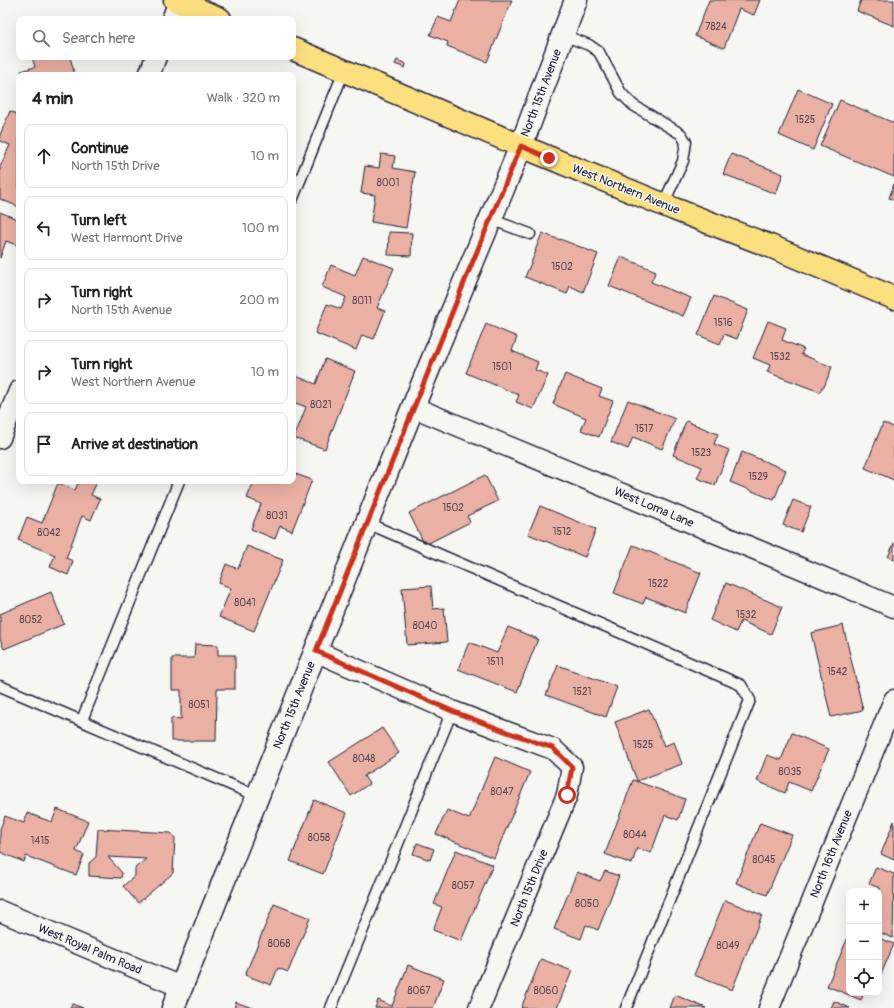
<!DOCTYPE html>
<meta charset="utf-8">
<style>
:root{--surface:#fff;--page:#f6f6f6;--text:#222;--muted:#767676;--line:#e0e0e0}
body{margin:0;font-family:Pangolin,sans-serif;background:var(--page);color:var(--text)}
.controls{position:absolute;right:12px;bottom:12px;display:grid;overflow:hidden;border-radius:8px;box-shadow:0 4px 16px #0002}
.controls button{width:36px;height:36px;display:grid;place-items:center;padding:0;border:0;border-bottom:1px solid var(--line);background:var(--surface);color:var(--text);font:20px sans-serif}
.stop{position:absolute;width:12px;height:12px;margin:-9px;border:3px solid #c8321e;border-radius:50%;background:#fff}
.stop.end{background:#c8321e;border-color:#fff;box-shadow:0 1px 4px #0008}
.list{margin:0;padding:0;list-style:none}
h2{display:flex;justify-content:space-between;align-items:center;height:52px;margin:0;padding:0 16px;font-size:17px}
h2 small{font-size:13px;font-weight:400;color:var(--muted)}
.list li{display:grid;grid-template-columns:26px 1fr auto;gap:12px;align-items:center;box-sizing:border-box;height:64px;margin:0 8px 8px;padding:0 8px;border:1px solid var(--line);border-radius:8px}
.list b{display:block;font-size:15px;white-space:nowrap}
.list p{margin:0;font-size:13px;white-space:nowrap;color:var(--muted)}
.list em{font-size:13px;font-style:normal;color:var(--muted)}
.icon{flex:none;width:22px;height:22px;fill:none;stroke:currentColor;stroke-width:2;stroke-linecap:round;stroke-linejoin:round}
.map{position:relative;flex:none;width:894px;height:1008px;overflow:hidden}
.search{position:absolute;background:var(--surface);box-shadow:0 4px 16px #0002;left:16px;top:16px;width:280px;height:44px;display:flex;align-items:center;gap:10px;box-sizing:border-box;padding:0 14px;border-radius:8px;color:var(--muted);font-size:15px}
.panel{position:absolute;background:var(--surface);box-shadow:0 4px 16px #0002;left:16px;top:72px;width:280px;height:412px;border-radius:8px}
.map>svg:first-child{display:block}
.building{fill:#e9b0a3;stroke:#22223b}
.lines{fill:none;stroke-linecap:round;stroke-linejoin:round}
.service-casing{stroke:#22223b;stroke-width:13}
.minor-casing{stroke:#22223b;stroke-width:23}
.tertiary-casing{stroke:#22223b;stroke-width:25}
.primary-casing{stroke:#22223b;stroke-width:25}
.service{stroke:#f6f6f2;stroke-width:10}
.minor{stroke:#f6f6f2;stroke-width:20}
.tertiary{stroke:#f6f6f2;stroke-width:22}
.primary{stroke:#fce080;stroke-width:22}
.route{stroke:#c8321e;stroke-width:5}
.labels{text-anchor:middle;stroke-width:3;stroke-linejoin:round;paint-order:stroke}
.number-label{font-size:10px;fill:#544655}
.street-label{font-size:12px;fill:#22223b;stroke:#f6f6f2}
</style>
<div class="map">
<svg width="894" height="1008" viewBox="0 0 894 1008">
<rect width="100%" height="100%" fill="#f6f6f2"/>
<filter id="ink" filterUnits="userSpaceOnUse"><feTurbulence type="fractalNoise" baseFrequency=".025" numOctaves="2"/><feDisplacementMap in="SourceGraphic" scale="8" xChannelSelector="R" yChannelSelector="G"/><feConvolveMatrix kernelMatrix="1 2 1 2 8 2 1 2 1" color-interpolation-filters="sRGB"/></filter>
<g filter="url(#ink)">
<!-- building -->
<g class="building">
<polygon points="460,0 512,0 487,62 447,46 448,42 430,35 438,17 451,22"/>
<polygon points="709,0 760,0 754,15 739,9 724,48 695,36"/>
<polygon points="861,0 894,0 894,26 857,11"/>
<polygon points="32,57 70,57 75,75 22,75 21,71 35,67"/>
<polygon points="397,60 406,64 405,68 395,64"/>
<polygon points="798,89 832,104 813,150 779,135"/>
<polygon points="840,100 894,123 894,177 820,146"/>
<polygon points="10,111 19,115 19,207 0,199 0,167 10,145 0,141 0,135"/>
<polygon points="381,154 395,156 393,168 415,172 406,228 371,222 375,195 361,193 365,166 379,168"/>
<polygon points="731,154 783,174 776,194 723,174"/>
<polygon points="894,184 894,200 889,198"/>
<polygon points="0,212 19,220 19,246 6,241 0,258"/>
<polygon points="389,232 412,233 411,256 388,255"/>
<polygon points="542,233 560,240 560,239 598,254 583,292 570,286 567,294 525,277 536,251 535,251"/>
<polygon points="363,256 394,268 377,308 385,311 374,339 362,335 356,350 315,333 327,304 341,309 346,297 322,287 331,265 355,275"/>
<polygon points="621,257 656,271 651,282 691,298 683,316 609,286"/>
<polygon points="714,296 748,310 737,339 724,334 720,344 698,335"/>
<polygon points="768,321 786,328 782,340 804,349 801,354 832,367 824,387 822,387 820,392 767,372 770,365 753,358"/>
<polygon points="486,324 517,337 512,351 538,362 535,370 548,375 533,409 516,402 519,395 466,373"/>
<polygon points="325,359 355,371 325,449 294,438 306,407 293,402 293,375 316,384"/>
<polygon points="565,374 602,389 599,396 613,401 599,437 581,430 586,418 553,404"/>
<polygon points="628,400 675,419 662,449 633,437 628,449 611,442"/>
<polygon points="686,421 718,434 714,444 729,450 715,485 697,478 702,467 673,455"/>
<polygon points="883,423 894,427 894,480 865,468"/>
<polygon points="742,452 786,470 774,500 730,482"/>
<polygon points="293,473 312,480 292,531 280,526 275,539 251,529 261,504 247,498 254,481 293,481"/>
<polygon points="485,475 498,501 467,516 470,522 425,545 409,513"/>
<polygon points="79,481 88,481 96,484 91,495 100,499 91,520 82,516 66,558 73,561 68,575 50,567 55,555 18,540 27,517 42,523 58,483 75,490"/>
<polygon points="793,500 811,507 801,532 783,525"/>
<polygon points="540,506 596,529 585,557 528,534"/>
<polygon points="894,543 894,560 888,557"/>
<polygon points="633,545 701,573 685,613 646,597 643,604 614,593"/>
<polygon points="247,546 283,560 254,631 219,617 231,588 219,583 226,564 238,569"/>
<polygon points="726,583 782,607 771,634 741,621 736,632 710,620"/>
<polygon points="431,586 433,609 444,608 447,642 407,645 402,588"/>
<polygon points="51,592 64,624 4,649 0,639 0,614"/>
<polygon points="843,625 863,710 831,717 811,633"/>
<polygon points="508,627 538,639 517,692 458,669 469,642 497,653"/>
<polygon points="195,644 218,645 218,655 235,655 235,689 217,689 216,741 171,741 171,718 181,719 181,690 172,690 172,658 194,658"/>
<polygon points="558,665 617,687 606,717 546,695"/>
<polygon points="649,709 664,746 674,742 682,764 637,781 615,722"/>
<polygon points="382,728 399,753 364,776 369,784 351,796 329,762"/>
<polygon points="792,733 829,749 811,791 789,782 785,793 757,781 767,755 781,760"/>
<polygon points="495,757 530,772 494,858 436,834 447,810 469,819"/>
<polygon points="633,780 685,799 678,820 665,815 651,853 637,848 632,864 605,854"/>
<polygon points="314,800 347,813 323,874 290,861"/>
<polygon points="57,809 88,821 76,851 84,855 76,875 26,856 24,862 0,852 0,829 5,816 24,823 27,813 52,822"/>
<polygon points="894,821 894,860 881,854"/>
<polygon points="760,823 792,835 767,895 736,883"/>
<polygon points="98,829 171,833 175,838 173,873 138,903 123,886 135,876 135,868 146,859 108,857 122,873 121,878 89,876 89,863 96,857"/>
<polygon points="417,843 434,849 430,860 413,854"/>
<polygon points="456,850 493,865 461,941 433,930 442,907 434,904"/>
<polygon points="876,867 894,874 893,938 879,932 879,891 880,888 869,884"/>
<polygon points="605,871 619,876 598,930 586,925 581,939 554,929 577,872 600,881"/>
<polygon points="725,900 762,915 732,990 694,975"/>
<polygon points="274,904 310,918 288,972 278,968 271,985 245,975"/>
<polygon points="849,935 849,993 864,993 861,1000 827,986"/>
<polygon points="879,938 894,944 879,979"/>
<polygon points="541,959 572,971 557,1008 521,1008"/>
<polygon points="408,965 444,979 433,1008 375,1008 378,1000 392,1006"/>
<polygon points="675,995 706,1008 670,1008"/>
<polygon points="834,1001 850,1008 831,1008"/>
<polygon points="236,1002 252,1008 234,1008"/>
<polygon points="72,1004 83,1008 70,1008"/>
</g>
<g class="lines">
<!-- service casing -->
<g class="service-casing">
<g id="service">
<polyline points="563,35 589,45 599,52 621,93 633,105 681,134 686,142 683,161 663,205"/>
<polyline points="293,198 344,71"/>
<polyline points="490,219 530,234"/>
<polyline points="367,523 741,685 750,700 626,1008"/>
<polyline points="0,686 257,796"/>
<polyline points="82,720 179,481"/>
<polyline points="331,1008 452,711"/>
</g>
</g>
<!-- minor casing -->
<g class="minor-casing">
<g id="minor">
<polyline points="172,19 179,2"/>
<polyline points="149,75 156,57"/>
<polyline points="413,407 894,607"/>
<polyline points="0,438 19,391"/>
<polyline points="315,651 452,711 507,732 553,749 572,767 567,795 479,1008"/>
<polyline points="0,911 181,987"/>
<polyline points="769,1008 894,700"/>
</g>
</g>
<!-- tertiary casing -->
<g class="tertiary-casing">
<polyline id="tertiary" points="173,1008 413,407 468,273 521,146 576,0"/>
</g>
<!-- primary casing -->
<g class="primary-casing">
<g id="primary">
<polyline points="175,0 220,19"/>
<polyline points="293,49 521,146 674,209 770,246 894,298"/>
</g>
</g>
<!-- service -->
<use href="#service" class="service"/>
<!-- minor -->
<use href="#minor" class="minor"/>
<!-- tertiary -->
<use href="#tertiary" class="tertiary"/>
<!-- primary -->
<use href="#primary" class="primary"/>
</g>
</g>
<g class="lines" filter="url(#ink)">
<!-- route -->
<polyline class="route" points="549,158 521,146 468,273 316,651 452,711 507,732 553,748 572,767 567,795"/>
</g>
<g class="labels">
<!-- number labels -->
<g class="number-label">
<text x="716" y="30">7824</text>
<text x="805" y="123">1525</text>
<text x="388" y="186">8001</text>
<text x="562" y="270">1502</text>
<text x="362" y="304">8011</text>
<text x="723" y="326">1516</text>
<text x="780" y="360">1532</text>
<text x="502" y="370">1501</text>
<text x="321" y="408">8021</text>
<text x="644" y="432">1517</text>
<text x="701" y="456">1523</text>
<text x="758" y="480">1529</text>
<text x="453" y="511">1502</text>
<text x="277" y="519">8031</text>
<text x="562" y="535">1512</text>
<text x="49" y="536">8042</text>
<text x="658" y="587">1522</text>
<text x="245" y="606">8041</text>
<text x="746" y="618">1532</text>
<text x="31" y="623">8052</text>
<text x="425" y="629">8040</text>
<text x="495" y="665">1511</text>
<text x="837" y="675">1542</text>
<text x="582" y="695">1521</text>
<text x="199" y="708">8051</text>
<text x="643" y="748">1525</text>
<text x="364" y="762">8048</text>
<text x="790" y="775">8035</text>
<text x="502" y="795">8047</text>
<text x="635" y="838">8044</text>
<text x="319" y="841">8058</text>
<text x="40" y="844">1415</text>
<text x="764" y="863">8045</text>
<text x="463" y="889">8057</text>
<text x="587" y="907">8050</text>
<text x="279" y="947">8068</text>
<text x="728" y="949">8049</text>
<text x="419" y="994">8067</text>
<text x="546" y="994">8060</text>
</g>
<!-- street labels -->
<g class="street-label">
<text transform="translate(541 93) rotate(-69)" y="4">North 15th Avenue</text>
<text transform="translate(626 189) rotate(22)" y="4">West Northern Avenue</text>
<text transform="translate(654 507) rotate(23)" y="4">West Loma Lane</text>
<text transform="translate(294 705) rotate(-68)" y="4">North 15th Avenue</text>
<text transform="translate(831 854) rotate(-68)" y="4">North 16th Avenue</text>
<text transform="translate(529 888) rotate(-68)" y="4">North 15th Drive</text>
<text transform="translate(90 949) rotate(23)" y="4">West Royal Palm Road</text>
</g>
</g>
</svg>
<div class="controls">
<button>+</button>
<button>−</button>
<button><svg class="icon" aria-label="locate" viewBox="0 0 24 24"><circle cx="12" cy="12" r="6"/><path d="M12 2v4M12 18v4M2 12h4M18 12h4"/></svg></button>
</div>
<div class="stop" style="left:567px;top:795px"></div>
<div class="stop end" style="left:549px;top:158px"></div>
<div class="search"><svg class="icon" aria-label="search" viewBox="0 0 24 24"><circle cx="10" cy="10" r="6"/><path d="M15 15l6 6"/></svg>Search here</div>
<section class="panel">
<h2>4 min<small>Walk · 320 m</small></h2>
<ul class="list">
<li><svg class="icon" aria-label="ahead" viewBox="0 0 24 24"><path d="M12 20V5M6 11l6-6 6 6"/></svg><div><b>Continue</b><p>North 15th Drive</p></div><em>10 m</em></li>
<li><svg class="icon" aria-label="left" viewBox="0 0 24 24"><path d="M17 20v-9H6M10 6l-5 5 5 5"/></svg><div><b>Turn left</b><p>West Harmont Drive</p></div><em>100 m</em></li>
<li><svg class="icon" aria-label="right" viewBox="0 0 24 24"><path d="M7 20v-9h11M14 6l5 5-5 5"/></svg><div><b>Turn right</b><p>North 15th Avenue</p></div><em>200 m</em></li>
<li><svg class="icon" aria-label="right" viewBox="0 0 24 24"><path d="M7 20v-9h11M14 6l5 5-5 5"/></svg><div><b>Turn right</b><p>West Northern Avenue</p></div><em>10 m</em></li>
<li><svg class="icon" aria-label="arrive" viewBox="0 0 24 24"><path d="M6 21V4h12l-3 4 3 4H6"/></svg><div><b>Arrive at destination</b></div></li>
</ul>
</section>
</div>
